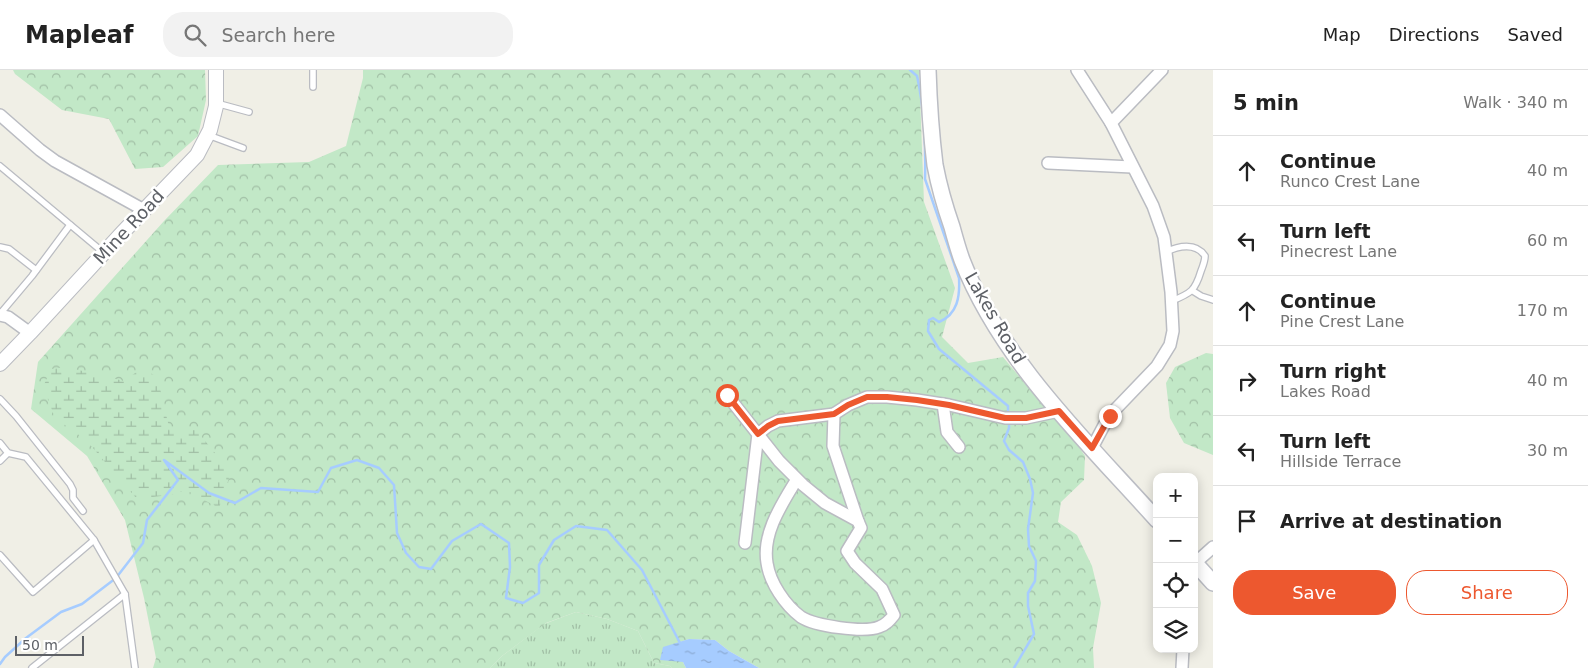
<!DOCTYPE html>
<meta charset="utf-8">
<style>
:root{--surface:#fff;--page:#f2f2f2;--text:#222;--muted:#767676;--line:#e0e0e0;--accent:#ed582f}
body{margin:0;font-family:"DejaVu Sans",sans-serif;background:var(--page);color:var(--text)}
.controls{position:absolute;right:15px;bottom:15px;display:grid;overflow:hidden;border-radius:10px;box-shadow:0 2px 12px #0003}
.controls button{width:45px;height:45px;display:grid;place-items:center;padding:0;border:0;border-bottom:1px solid var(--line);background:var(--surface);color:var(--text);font:25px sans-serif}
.scale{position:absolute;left:15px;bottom:12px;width:69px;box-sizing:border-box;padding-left:5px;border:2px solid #5d6066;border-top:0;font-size:14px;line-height:18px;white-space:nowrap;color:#5d6066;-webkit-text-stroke:4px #fff;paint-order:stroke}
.stop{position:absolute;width:15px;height:15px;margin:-11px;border:4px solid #ed582f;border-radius:50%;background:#fff}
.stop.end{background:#ed582f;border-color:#fff;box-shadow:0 1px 5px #0008}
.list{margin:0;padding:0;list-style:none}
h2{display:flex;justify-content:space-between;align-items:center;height:65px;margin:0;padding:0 20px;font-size:21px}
h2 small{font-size:16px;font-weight:400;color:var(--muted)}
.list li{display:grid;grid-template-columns:32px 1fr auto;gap:15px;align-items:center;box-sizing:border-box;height:70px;padding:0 20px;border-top:1px solid var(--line)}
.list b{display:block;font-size:19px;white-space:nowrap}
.list p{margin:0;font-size:16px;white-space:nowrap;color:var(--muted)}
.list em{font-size:16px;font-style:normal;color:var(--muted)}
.actions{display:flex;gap:10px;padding:15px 20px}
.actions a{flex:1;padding:11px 0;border:1px solid var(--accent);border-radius:20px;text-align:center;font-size:18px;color:var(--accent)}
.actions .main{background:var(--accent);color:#fff}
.icon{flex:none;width:28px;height:28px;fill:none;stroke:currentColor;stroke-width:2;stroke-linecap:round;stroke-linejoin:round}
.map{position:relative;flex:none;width:1213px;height:598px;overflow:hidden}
header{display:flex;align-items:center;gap:30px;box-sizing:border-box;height:70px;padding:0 25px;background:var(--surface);border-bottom:1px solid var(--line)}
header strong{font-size:24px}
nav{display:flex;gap:28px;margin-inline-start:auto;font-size:18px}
.search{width:350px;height:45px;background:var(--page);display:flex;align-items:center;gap:12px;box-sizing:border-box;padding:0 18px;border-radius:20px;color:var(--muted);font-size:19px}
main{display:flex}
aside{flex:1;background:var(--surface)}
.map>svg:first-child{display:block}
.grass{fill:url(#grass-tufts)}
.forest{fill:url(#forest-crowns)}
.wetland{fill:url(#wetland-marsh)}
.water{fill:url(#water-ripples)}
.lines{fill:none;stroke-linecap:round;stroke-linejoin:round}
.stream{stroke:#a6ccff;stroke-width:2.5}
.service-casing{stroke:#babcc2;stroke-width:8}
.minor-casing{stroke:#babcc2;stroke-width:14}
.tertiary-casing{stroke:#babcc2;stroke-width:16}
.secondary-casing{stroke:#bbbdc4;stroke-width:18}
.service{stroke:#fff;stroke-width:5.5}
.minor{stroke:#fff;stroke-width:11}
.tertiary{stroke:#fff;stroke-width:14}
.secondary{stroke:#fff;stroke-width:15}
.route{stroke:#ed582f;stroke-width:6}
.labels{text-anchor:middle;stroke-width:5;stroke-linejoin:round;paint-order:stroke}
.street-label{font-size:18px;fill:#5d6066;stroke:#fff}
</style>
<header>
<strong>Mapleaf</strong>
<div class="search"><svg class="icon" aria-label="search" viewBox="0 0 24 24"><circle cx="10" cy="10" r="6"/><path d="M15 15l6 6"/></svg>Search here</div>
<nav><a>Map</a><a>Directions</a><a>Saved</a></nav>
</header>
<main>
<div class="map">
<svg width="1213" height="598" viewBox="0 0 1213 598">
<defs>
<pattern id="grass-tufts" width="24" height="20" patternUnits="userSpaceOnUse" patternTransform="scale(1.25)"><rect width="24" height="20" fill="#c2e8c7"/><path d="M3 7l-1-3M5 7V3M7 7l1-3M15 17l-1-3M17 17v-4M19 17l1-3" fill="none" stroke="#a1bfa5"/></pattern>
<pattern id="forest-crowns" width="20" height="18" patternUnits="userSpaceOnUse" patternTransform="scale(1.25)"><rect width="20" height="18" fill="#c2e8c7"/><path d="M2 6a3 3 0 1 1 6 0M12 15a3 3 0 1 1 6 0" fill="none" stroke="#a1bfa5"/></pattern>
<pattern id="wetland-marsh" width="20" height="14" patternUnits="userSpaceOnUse" patternTransform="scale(1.25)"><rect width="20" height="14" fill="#c2e8c7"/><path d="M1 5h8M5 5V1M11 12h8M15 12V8" fill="none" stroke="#a1bfa5"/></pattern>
<pattern id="water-ripples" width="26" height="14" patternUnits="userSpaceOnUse" patternTransform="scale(1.25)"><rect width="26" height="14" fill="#a6ccff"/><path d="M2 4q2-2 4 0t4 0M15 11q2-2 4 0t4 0" fill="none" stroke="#8aa9d2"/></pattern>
</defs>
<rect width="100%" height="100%" fill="#f0efe6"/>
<!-- grass -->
<polygon class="grass" points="576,542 607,549 638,561 654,593 670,596 672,598 490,598 502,586 544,554"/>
<!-- forest -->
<g class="forest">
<polygon points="13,0 205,0 206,30 198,66 163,97 135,99 109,49 62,40 15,4"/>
<polygon points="363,0 919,0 924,132 955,218 942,267 968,293 1003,287 1042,334 1068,361 1085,386 1084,410 1061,432 1058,452 1077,465 1092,496 1101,533 1093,578 1094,598 759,598 729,581 715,570 689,569 663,578 683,592 686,598 672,598 670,596 654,593 638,561 607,549 576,542 546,553 502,586 490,598 153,598 156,588 144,528 125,450 87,386 31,339 38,292 164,151 218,95 309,92 346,76 363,8"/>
<polygon points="1206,283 1213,284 1213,385 1184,373 1170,348 1166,313 1175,297"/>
</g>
<!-- wetland -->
<polygon class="wetland" points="66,297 124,311 142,298 157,307 170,361 196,360 215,383 229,408 219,438 186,420 169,425 137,429 86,370 55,348 43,317 51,299"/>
<!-- water -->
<polygon class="water" points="689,569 715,570 729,581 759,598 686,598 683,592 660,590 663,577"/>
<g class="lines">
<!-- stream -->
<g class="stream">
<path d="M 910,0 L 917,6 C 924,36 926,78 925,109 L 959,208 C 960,226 958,244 939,252 L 933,248 L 929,250 L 928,261 L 939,279 L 1008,336 L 1008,341"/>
<polyline points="1009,353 1009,358 1004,371 1009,380 1023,392 1030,409 1033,423 1028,459 1029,476 1036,491 1035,511 1028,523 1028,536 1034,564 1014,598"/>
<polyline points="0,594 5,587 26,568 61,542 82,534 116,508 143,473 147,450 178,410 164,390 209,423 235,433 261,418 318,422 331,398 357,390 379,398 394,415 397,463 406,483 419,497 431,499 452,471 481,454 509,473 510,497 506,528 523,533 539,523 539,495 554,470 576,456 607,460 642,500 680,573"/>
</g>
<!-- service casing -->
<g class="service-casing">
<g id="service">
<polyline points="313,0 313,17"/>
<polyline points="216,33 249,42"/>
<polyline points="208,65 243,78"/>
<polyline points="0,96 104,183"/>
<polyline points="0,177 9,179 36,200"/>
<path d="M 1166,182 C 1178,176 1196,172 1205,186 C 1205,191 1203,196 1201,201 C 1195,221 1191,223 1172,231"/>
<polyline points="1193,221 1201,226 1213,230"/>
<polyline points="0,244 32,206 70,155"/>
<polyline points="0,329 16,346 70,414 73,420 73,428 83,441"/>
<polyline points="0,373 8,383 26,387 94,470 33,522 0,485"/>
<polyline points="0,391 8,383"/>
<polyline points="94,470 125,524 135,598"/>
<polyline points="32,598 125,524"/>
</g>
</g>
<!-- minor casing -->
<g class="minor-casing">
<g id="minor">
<polyline points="1077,0 1111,53"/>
<polyline points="0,45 40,80 55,91 144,140"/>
<polyline points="1048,93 1132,97"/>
<polyline points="0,245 8,247 30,263"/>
<path d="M 727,325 L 779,391 L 803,415 L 825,433 L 858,451 L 861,458 L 847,481 L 855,493 L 882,519 L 894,545 C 890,550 886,555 879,557 C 864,563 815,556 801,547 C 785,535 770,513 767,493 C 762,463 782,434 797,409"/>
<polyline points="943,334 947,362 959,377"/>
<polyline points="834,344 833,376 858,451"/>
<polyline points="1092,378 1109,346 1157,296 1170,275 1173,261 1171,222 1164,167 1153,136 1111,53 1162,0"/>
<polyline points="745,473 758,364 768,356 778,351 834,344 848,335 867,327 887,327 917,330 949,335 1005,348 1026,348 1059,341"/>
<polyline points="1194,494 1213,477"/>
<polyline points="1182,598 1183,579"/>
</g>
</g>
<!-- tertiary casing -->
<g class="tertiary-casing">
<polyline id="tertiary" points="0,294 30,263 123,162 197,85 210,60 216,36 216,0"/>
</g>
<!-- secondary casing -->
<g class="secondary-casing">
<g id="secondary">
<path d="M 928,0 C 929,32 931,63 935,95 C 939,116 945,137 952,157 C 955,168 958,179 962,190 C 1001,290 1086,371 1157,450"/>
<polyline points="1194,492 1213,513"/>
</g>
</g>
<!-- service -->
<use href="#service" class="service"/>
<!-- minor -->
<use href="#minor" class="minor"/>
<!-- tertiary -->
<use href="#tertiary" class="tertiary"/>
<!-- secondary -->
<use href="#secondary" class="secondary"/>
</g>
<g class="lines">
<!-- route -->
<polyline class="route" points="727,325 758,364 768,356 778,351 834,344 848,335 867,327 887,327 917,330 949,335 1005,348 1026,348 1059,341 1092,378 1110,346"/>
</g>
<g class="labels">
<!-- street labels -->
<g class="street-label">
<text transform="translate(129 157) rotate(-47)" y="6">Mine Road</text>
<text transform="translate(995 248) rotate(60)" y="6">Lakes Road</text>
</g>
</g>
</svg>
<div class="controls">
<button>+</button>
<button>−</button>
<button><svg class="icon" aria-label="locate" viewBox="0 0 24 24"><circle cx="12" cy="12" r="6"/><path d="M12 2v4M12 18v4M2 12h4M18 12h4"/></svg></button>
<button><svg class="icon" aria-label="layers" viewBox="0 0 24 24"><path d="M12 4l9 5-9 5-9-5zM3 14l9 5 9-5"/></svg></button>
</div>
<div class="scale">50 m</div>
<div class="stop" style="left:727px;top:325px"></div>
<div class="stop end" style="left:1110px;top:346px"></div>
</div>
<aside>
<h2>5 min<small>Walk · 340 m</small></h2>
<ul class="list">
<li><svg class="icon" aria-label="ahead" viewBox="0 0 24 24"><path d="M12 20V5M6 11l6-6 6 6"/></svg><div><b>Continue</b><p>Runco Crest Lane</p></div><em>40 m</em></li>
<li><svg class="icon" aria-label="left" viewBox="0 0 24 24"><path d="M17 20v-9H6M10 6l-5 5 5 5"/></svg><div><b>Turn left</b><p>Pinecrest Lane</p></div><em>60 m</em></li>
<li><svg class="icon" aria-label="ahead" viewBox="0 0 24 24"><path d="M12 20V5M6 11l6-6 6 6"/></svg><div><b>Continue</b><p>Pine Crest Lane</p></div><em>170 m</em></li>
<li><svg class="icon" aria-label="right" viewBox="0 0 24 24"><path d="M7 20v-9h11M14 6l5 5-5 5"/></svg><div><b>Turn right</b><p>Lakes Road</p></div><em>40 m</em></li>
<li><svg class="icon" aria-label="left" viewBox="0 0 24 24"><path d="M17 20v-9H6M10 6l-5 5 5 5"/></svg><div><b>Turn left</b><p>Hillside Terrace</p></div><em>30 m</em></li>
<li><svg class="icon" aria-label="arrive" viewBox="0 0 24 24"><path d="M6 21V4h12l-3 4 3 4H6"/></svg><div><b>Arrive at destination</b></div></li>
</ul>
<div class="actions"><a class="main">Save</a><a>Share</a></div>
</aside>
</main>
